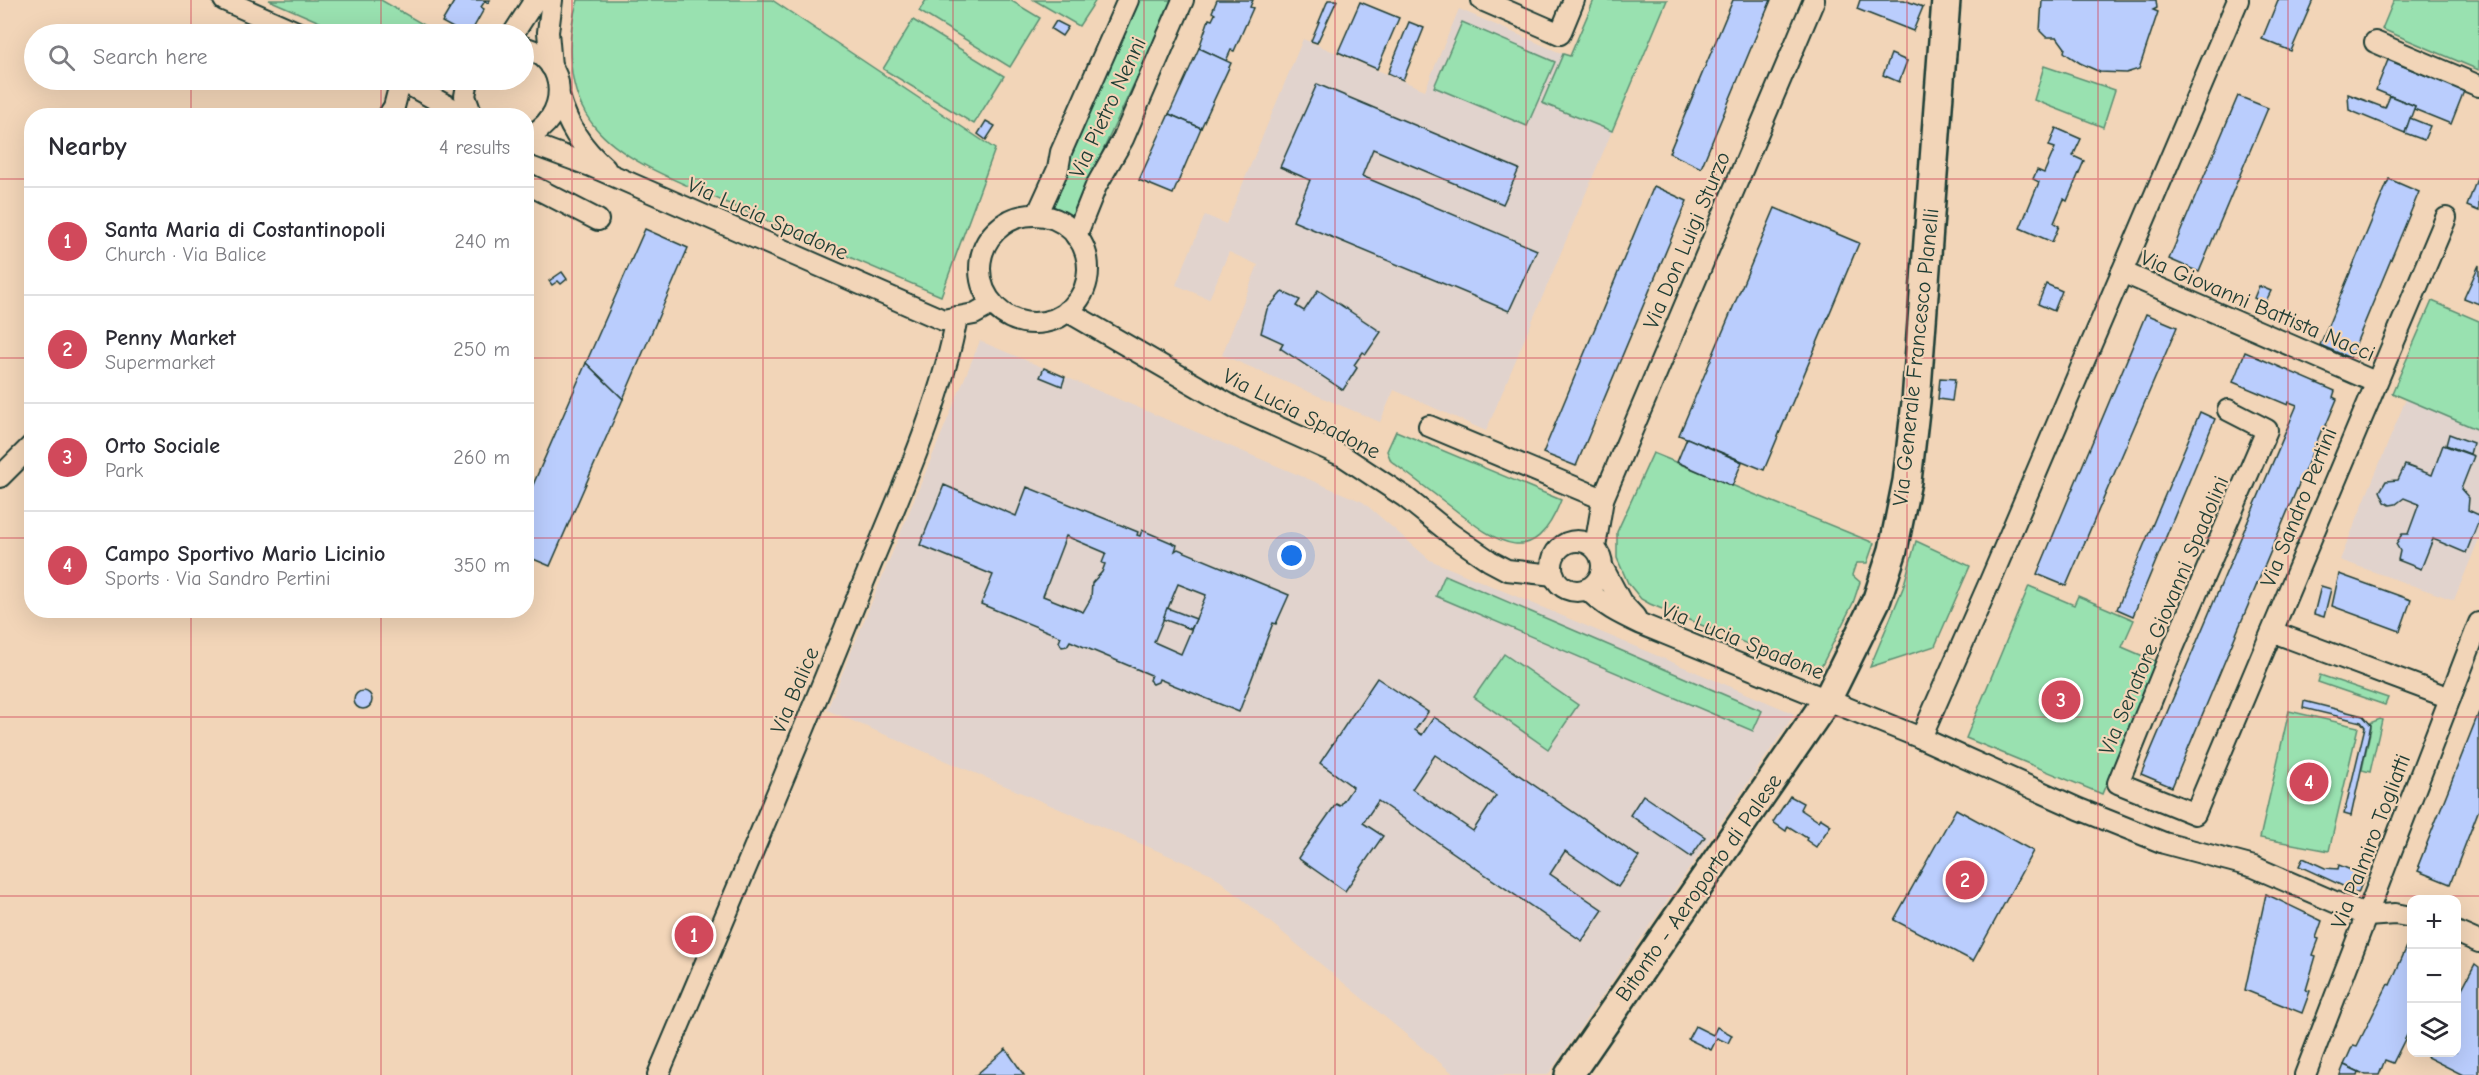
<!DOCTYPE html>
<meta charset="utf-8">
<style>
:root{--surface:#fff;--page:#f7f7f7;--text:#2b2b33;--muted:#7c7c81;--line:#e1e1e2;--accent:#d1495b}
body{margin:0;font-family:"Comic Neue",sans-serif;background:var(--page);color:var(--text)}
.controls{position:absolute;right:18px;bottom:18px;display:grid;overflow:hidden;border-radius:12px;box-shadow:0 6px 24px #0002}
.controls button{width:54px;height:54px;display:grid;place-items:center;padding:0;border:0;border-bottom:2px solid var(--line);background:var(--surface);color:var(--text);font:30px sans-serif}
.you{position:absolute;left:1292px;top:556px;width:21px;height:21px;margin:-15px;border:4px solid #fff;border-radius:50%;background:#1a73e8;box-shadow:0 0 0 9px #1a73e833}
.badge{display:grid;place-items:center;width:39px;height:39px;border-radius:50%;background:var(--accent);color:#fff;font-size:20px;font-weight:700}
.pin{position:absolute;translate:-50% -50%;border:3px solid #fff;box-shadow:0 2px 6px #0006}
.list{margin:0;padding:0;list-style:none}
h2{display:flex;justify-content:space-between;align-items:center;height:78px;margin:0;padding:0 24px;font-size:26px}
h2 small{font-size:20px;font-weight:400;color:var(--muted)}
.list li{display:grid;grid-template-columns:39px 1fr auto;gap:18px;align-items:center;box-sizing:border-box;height:108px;padding:0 24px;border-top:2px solid var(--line)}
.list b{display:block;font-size:22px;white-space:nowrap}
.list p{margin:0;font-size:20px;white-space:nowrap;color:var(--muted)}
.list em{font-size:20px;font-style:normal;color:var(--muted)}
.icon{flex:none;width:33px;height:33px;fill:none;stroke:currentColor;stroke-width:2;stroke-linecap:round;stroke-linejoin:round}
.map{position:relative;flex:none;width:2479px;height:1075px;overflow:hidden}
.search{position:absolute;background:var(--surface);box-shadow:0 6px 24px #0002;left:24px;top:24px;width:510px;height:66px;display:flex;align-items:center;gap:15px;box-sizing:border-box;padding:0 21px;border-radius:33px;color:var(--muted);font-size:22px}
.panel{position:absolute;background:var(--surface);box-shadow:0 6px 24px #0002;left:24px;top:108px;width:510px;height:510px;border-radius:24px}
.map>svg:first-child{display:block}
.built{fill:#e1d3cd}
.green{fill:#99e1b0;stroke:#5c8f72;stroke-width:1.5}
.building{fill:#bacdfd;stroke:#1f3d34;stroke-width:1.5;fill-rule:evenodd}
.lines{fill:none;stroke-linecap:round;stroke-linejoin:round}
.street-casing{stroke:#1f3d34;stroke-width:24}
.secondary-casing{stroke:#1f3d34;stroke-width:32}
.street{stroke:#f2d5b8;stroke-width:20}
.secondary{stroke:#f2d5b8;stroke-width:27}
.grid{fill:none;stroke:#d1495b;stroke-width:1.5;stroke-opacity:0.55}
.labels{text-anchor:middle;stroke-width:4.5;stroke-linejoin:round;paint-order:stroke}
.street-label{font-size:22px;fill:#1f3d34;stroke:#f2d5b8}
</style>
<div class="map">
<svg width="2479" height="1075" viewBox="0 0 2479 1075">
<rect width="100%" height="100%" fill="#f2d5b8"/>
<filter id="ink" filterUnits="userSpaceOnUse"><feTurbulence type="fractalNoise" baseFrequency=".0167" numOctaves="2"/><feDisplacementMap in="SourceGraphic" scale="12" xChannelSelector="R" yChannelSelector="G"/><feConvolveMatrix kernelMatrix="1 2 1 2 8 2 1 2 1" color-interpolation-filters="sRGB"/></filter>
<g filter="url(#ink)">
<!-- built -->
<g class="built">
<polygon points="1459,9 1563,54 1543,103 1612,131 1486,431 1394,390 1380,422 1222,355 1258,265 1229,252 1209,299 1176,285 1205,215 1226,224 1303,39 1425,90"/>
<polygon points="980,341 1363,502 1430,560 1795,714 1548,1075 1455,1075 1212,874 827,710"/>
<polygon points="2406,399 2479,430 2479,539 2454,600 2340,560"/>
</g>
<!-- green -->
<g class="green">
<polygon points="269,0 381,0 426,26 422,34 347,34"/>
<path d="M 578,0 L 772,0 L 995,149 L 941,296 C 869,266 798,235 727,203 C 685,184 624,163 594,126 C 567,93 565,39 578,0 Z"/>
<polygon points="926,0 1010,0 1040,18 1010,67 919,11"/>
<polygon points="1034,0 1096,0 1079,26"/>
<polygon points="1137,0 1173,0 1071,219 1051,204"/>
<polygon points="1594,0 1667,0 1612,131 1542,103 1563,54 1570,56"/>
<polygon points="2394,0 2479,0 2479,70 2382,29"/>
<polygon points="913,20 1004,76 974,124 883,69"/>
<polygon points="1462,22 1555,62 1527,126 1434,87"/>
<polygon points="2044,66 2115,90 2103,127 2034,100"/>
<polygon points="2432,301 2479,321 2479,430 2392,393"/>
<path d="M 1396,431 L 1561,500 C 1534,570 1499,544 1454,509 C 1433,493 1412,477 1391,461 L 1387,451 Z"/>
<polygon points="1653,453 1874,543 1867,563 1856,563 1852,575 1860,582 1853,603 1818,673 1650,604 1641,599 1628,583 1617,558 1617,532"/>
<polygon points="1916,541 1970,566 1935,646 1870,667 1903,588"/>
<polygon points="1445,575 1762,711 1753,731 1436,596"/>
<polygon points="2029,586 2074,605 2078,596 2134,620 2122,647 2157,662 2102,794 1966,738"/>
<polygon points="1504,654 1578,705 1548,749 1474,697"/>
<polygon points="2320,675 2388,698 2385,705 2318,682"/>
<polygon points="2289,711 2358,727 2329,851 2260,838"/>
<polygon points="2380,719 2382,720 2370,772 2362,770 2371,728 2370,723"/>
</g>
<!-- building -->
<g class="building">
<polygon points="455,0 490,0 488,3 485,1 481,7 484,9 470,34 464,34 442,22"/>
<polygon points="1217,0 1253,0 1250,7 1253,8 1234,51 1231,50 1226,61 1199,48 1209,19 1212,20 1215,14 1212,12"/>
<polygon points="1328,0 1337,0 1317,43 1311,41"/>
<polygon points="1733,0 1771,0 1701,168 1669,153"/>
<polygon points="1860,0 1904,0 1923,7 1913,31 1857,9"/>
<polygon points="2042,0 2156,0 2157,8 2153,10 2158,12 2139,69 2126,73 2100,72 2080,63 2069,56 2064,52 2065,48 2057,37 2046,37 2040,31"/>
<polygon points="2278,0 2313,0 2291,51 2262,39"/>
<polygon points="1360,2 1399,18 1377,69 1338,52"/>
<polygon points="1056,21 1068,27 1062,36 1051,29"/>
<polygon points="1409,22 1424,28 1403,80 1388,73"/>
<polygon points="1199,48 1231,63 1201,128 1169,114"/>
<polygon points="1891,54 1907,61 1899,82 1883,75"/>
<polygon points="2388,60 2464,91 2451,124 2414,109 2415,106 2376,90"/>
<polygon points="1317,84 1519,169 1503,204 1373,149 1362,176 1537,250 1509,311 1293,221 1310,180 1280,167"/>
<polygon points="2348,94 2385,108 2390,96 2415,106 2405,133 2349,110"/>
<polygon points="2238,96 2268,108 2199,272 2169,259"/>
<polygon points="1169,114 1201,128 1173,194 1139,180"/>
<polygon points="2410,118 2430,126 2424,140 2405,133"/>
<polygon points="986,121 995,126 986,140 978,134"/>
<polygon points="2056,128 2081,139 2073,156 2084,161 2067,201 2064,199 2054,223 2059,226 2052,242 2020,228 2039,182 2033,179 2037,170 2044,173 2055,148 2049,146"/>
<polygon points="2479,173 2479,211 2467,206"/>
<polygon points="2389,179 2419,192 2350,358 2320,345"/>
<polygon points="1654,186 1687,201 1576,466 1543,453"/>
<polygon points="1775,208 1859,243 1764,470 1679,435"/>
<polygon points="645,229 688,248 623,399 586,363"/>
<polygon points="2479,265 2479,304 2464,298"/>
<polygon points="562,272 567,279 561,284 558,281 552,285 549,281"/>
<polygon points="2046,284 2062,291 2054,311 2038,304"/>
<polygon points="2259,286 2271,291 2265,303 2254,298"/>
<polygon points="1318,290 1381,332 1366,354 1363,352 1354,365 1357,368 1343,390 1280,348 1283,343 1261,333 1267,309 1282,292 1300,300 1296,306 1304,311"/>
<polygon points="2146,314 2177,327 2066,586 2037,574"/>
<polygon points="2245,352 2335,391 2333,397 2337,399 2324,430 2322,429 2172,787 2141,774 2297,405 2289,402 2288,405 2233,382"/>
<polygon points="586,363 623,399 550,566 526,556 526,501"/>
<polygon points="1044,368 1065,377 1062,386 1040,377"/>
<polygon points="1940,378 1955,379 1952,401 1938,399"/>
<polygon points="2200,412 2215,419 2133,616 2117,609"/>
<polygon points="2449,434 2473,443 2470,454 2446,445"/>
<polygon points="1687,438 1742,462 1732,486 1677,462"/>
<polygon points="2443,445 2474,456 2461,489 2469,498 2468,510 2479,515 2479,520 2466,553 2433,539 2421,569 2398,560 2400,551 2396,544 2402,534 2408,534 2419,504 2404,498 2396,504 2390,505 2385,502 2380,491 2386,481 2398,480 2405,465 2432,475"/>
<path d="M 944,485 L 1016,516 L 1027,487 L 1138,532 L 1137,535 L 1140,536 L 1142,530 L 1177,545 L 1175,551 L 1178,549 L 1289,595 L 1276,624 L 1273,623 L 1239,712 L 1159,679 L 1158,682 L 1153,684 L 1149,680 L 1151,675 L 1070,641 L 1067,646 L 1062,647 L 1059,642 L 1061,637 L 981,604 L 993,575 L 920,545 ZM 1066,536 L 1106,553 L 1102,563 L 1105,564 L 1102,572 L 1092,583 L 1091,598 L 1083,612 L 1043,596 ZM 1178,584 L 1206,595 L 1181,654 L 1154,642 Z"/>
<polygon points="2339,574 2411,600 2400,631 2332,606"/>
<polygon points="2321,586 2331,589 2324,617 2314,614"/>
<polygon points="1167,608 1196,619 1191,629 1163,619"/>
<path d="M 1377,678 L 1428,712 L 1415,730 L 1422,735 L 1434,717 L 1639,857 L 1618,887 L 1565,851 L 1550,874 L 1603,910 L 1582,941 L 1378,801 L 1363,823 L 1383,836 L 1345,891 L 1298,858 L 1336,804 L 1340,806 L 1353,787 L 1320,763 ZM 1435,755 L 1496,796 L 1473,831 L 1412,789 Z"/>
<circle cx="363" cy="700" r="9"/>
<polygon points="2304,701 2363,716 2371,725 2351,816 2344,814 2365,727 2361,722 2303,708"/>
<polygon points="2479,712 2479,809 2450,884 2418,871 2420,867 2418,866"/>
<polygon points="1643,795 1705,837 1691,857 1630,815"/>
<polygon points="1790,796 1803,803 1800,809 1818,821 1820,818 1831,825 1816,847 1806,840 1807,838 1788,826 1786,831 1773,822"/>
<polygon points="1956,809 2033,851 1973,961 1894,920"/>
<polygon points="2303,858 2325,868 2338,869 2339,865 2365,876 2358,893 2299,866"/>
<polygon points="2266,894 2322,921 2316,938 2319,939 2313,955 2316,956 2306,990 2310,991 2302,1013 2245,990"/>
<polygon points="690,923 707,931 699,947 682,939"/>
<polygon points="2409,942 2412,943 2412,1025 2393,1063 2385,1060 2379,1075 2366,1075 2344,1065 2353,1045 2357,1046 2388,984 2390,985"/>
<polygon points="2475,964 2479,967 2479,1075 2463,1075 2427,1057 2430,1052 2456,1052 2456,1000"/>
<polygon points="1695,1026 1713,1035 1717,1027 1732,1035 1728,1043 1717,1038 1711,1050 1688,1039"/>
<polygon points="1006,1049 1024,1075 976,1075"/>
<polygon points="2344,1065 2359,1072 2358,1075 2340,1075"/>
</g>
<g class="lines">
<!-- street casing -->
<g class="street-casing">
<g id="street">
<polyline points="224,0 301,34"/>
<polyline points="1482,0 1560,34 1574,0"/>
<polyline points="513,34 535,0"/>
<polyline points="2375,42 2479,86"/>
<path d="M 524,47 C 570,60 570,119 526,137"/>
<polyline points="551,66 548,32 552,0"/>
<polyline points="400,80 466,116"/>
<polyline points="468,80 465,96 472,116"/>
<path d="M 559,96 C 568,126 581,147 605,168"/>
<polyline points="388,116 394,107 401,80"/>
<polyline points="526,142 591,166 943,320 974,314 990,305"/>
<polyline points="526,183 598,220"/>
<polyline points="1037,215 1058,169 1061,152 1128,0"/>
<circle cx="1034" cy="269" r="54"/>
<polyline points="1076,236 1096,186 1123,139 1183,0"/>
<polyline points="2122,272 2375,382"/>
<polyline points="1067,311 1235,408 1343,456 1405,497 1451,534 1490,561 1507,570 1554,575"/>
<polyline points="2228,410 2267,430 2167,662 2118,783 2195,814 2446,218"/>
<polyline points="1429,426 1603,499"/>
<polyline points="0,477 32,445"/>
<circle cx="1577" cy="566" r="25"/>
<polyline points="1595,547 1603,499 1814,0"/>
<polyline points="1603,568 1621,602 1635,617"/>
<path d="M 1587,589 C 1603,606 1620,614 1641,624 L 1921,738 L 1991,579 L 2238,0"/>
<polyline points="2273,632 2450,698"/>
<polyline points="1921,738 2079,809 2164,843 2254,867 2367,916 2395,914 2412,917"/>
<polyline points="2456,932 2479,942"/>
<path d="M 658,1075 C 727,912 797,750 862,586 C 896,502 941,406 957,317"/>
<polyline points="2305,1075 2479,623"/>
</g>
</g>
<!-- secondary casing -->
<g class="secondary-casing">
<polyline id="secondary" points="1569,1075 1827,700 1877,599 1893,550 1907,481 1916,402 1946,0"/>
</g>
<!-- street -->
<use href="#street" class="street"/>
<!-- secondary -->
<use href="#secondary" class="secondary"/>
</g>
</g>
<!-- grid -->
<path class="grid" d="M 191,0 L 191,34M 381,0 L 381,34M 572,0 L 572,1075M 763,0 L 763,1075M 953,0 L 953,1075M 1144,0 L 1144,1075M 1335,0 L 1335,1075M 1526,0 L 1526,1075M 1716,0 L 1716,1075M 1907,0 L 1907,1075M 2098,0 L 2098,1075M 2288,0 L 2288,1075M 191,80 L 191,116M 381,80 L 381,116M 0,179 L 32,179M 526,179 L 2479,179M 0,358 L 32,358M 526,358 L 2479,358M 0,538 L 32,538M 526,538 L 2479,538M 191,610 L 191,1075M 381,610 L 381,1075M 0,717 L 2479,717M 0,896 L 2479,896"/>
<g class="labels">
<!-- street labels -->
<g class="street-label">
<text transform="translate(1107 107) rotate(-65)" y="8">Via Pietro Nenni</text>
<text transform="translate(768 218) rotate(24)" y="8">Via Lucia Spadone</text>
<text transform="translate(1686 240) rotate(-67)" y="8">Via Don Luigi Sturzo</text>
<text transform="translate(2258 305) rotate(23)" y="8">Via Giovanni Battista Nacci</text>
<text transform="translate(1915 357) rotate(-84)" y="8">Via Generale Francesco Planelli</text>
<text transform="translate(1302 413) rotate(27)" y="8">Via Lucia Spadone</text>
<text transform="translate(2298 507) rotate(-68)" y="8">Via Sandro Pertini</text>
<text transform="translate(2163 615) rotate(-67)" y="8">Via Senatore Giovanni Spadolini</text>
<text transform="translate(1743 640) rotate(22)" y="8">Via Lucia Spadone</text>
<text transform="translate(794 690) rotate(-67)" y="8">Via Balice</text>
<text transform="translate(2370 841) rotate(-69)" y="8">Via Palmiro Togliatti</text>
<text transform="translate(1698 887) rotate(-55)" y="8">Bitonto - Aeroporto di Palese</text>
</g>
</g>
</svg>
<div class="controls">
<button>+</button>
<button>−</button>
<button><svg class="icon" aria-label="layers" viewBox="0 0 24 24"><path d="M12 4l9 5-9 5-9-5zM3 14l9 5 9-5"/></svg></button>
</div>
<div class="you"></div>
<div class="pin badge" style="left:694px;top:935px">1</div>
<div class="pin badge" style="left:1965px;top:880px">2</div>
<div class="pin badge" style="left:2061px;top:700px">3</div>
<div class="pin badge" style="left:2309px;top:782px">4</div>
<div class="search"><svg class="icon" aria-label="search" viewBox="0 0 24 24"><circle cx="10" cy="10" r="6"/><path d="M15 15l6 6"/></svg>Search here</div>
<section class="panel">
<h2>Nearby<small>4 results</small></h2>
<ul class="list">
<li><span class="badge">1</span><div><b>Santa Maria di Costantinopoli</b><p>Church · Via Balice</p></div><em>240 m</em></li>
<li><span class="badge">2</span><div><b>Penny Market</b><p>Supermarket</p></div><em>250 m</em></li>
<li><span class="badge">3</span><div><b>Orto Sociale</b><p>Park</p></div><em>260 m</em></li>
<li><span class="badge">4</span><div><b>Campo Sportivo Mario Licinio</b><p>Sports · Via Sandro Pertini</p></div><em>350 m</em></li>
</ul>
</section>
</div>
